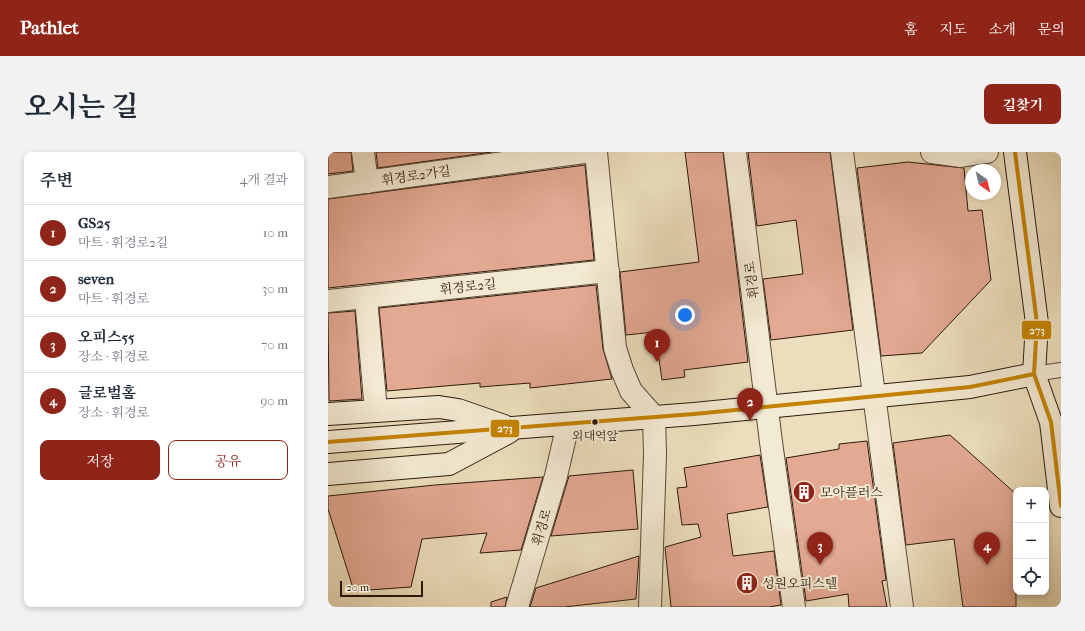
<!DOCTYPE html>
<html lang="ko">
<meta charset="utf-8">
<style>
:root{--surface:#fff;--page:#f2f2f3;--text:#1f2937;--muted:#747a83;--line:#e0e1e3;--accent:#8f2418}
body{margin:0;font-family:"IM FELL French Canon","Noto Serif KR",serif;background:var(--page);color:var(--text)}
.controls{position:absolute;right:12px;bottom:12px;display:grid;overflow:hidden;border-radius:8px;box-shadow:0 2px 6px #0003}
.controls button{width:36px;height:36px;display:grid;place-items:center;padding:0;border:0;border-bottom:1px solid var(--line);background:var(--surface);color:var(--text);font:20px sans-serif}
.compass{position:absolute;left:637px;top:12px;width:36px;height:36px;border-radius:50%;background:var(--surface);box-shadow:0 2px 6px #0003;rotate:145deg}
.scale{position:absolute;left:12px;bottom:10px;width:83px;box-sizing:border-box;padding-left:4px;border:2px solid #2c190c;border-top:0;font-size:11px;line-height:14px;white-space:nowrap;color:#2c190c;-webkit-text-stroke:3px #f3ead3;paint-order:stroke}
.you{position:absolute;left:357px;top:163px;width:14px;height:14px;margin:-10px;border:3px solid #fff;border-radius:50%;background:#1a73e8;box-shadow:0 0 0 6px #1a73e833}
.badge{display:grid;place-items:center;width:26px;height:26px;border-radius:50%;background:var(--accent);color:#fff;font-size:13px;font-weight:700}
.pin{position:absolute;translate:-50% -33px;filter:drop-shadow(0 1px 2px #0008)}
.pin::after{content:'';position:absolute;top:21px;width:14px;height:12px;background:inherit;clip-path:polygon(0 0,100% 0,50% 100%)}
.list{margin:0;padding:0;list-style:none}
h2{display:flex;justify-content:space-between;align-items:center;height:52px;margin:0;padding:0 16px;font-size:17px}
h2 small{font-size:13px;font-weight:400;color:var(--muted)}
.list li{display:grid;grid-template-columns:26px 1fr auto;gap:12px;align-items:center;box-sizing:border-box;height:56px;padding:0 16px;border-top:1px solid var(--line)}
.list b{display:block;font-size:15px;white-space:nowrap}
.list p{margin:0;font-size:13px;white-space:nowrap;color:var(--muted)}
.list em{font-size:13px;font-style:normal;color:var(--muted)}
.actions{display:flex;gap:8px;padding:12px 16px}
.actions a{flex:1;padding:9px 0;border:1px solid var(--accent);border-radius:8px;text-align:center;font-size:14px;color:var(--accent)}
.actions .main{background:var(--accent);color:#fff}
.icon{flex:none;width:22px;height:22px;fill:none;stroke:currentColor;stroke-width:2;stroke-linecap:round;stroke-linejoin:round}
.map{position:relative;flex:none;width:733px;height:455px;overflow:hidden;border-radius:8px}
header{display:flex;align-items:center;gap:24px;box-sizing:border-box;height:56px;padding:0 20px;background:var(--accent);color:#fff}
header strong{font-size:19px}
nav{display:flex;gap:22px;margin-inline-start:auto;font-size:14px}
.intro{display:flex;align-items:center;justify-content:space-between;box-sizing:border-box;height:96px;padding:0 24px}
h1{margin:0;font-size:28px}
.button{padding:10px 18px;border-radius:8px;background:var(--accent);color:#fff;font-size:14px;font-weight:700}
main{display:flex;gap:24px;padding:0 24px}
aside{flex:1;background:var(--surface);border-radius:8px;box-shadow:0 2px 6px #0003}
.map>svg:first-child{display:block}
.building{fill:#e3a993;stroke:#2c190c}
.lines{fill:none;stroke-linecap:round;stroke-linejoin:round}
.lane-casing{stroke:#5c4a38;stroke-width:16}
.street-casing{stroke:#5c4a38;stroke-width:24}
.secondary-casing{stroke:#2c190c;stroke-width:24}
.lane{stroke:#f3ead3;stroke-width:14}
.street{stroke:#f3ead3;stroke-width:22}
.secondary{stroke:#f3ead3;stroke-width:22}
.bus-1-casing{stroke:#f3ead3;stroke-width:7}
.bus-1{stroke:#c48303;stroke-width:4}
.bus-dot{fill:#2c190c;stroke:#f3ead3;stroke-width:1.5}
.labels{text-anchor:middle;stroke-width:4;stroke-linejoin:round;paint-order:stroke}
.bus-label{font-size:12px;fill:#2c190c;stroke:#f3ead3}
.street-label{font-size:13px;fill:#2c190c;stroke:#f3ead3}
.poi-label{font-size:13px;fill:#2c190c;stroke:#f3ead3;text-anchor:start}
.line-badge{stroke:#f3ead3;stroke-width:1.5}
.badge-label{font-size:11px;text-anchor:middle;font-weight:bold;fill:#fff}
</style>
<header>
<strong>Pathlet</strong>
<nav><a>홈</a><a>지도</a><a>소개</a><a>문의</a></nav>
</header>
<div class="intro"><h1>오시는 길</h1><a class="button">길찾기</a></div>
<main>
<aside>
<h2>주변<small>4개 결과</small></h2>
<ul class="list">
<li><span class="badge">1</span><div><b>GS25</b><p>마트 · 휘경로2길</p></div><em>10 m</em></li>
<li><span class="badge">2</span><div><b>seven</b><p>마트 · 휘경로</p></div><em>30 m</em></li>
<li><span class="badge">3</span><div><b>오피스55</b><p>장소 · 휘경로</p></div><em>70 m</em></li>
<li><span class="badge">4</span><div><b>글로벌홀</b><p>장소 · 휘경로</p></div><em>90 m</em></li>
</ul>
<div class="actions"><a class="main">저장</a><a>공유</a></div>
</aside>
<div class="map">
<svg width="733" height="455" viewBox="0 0 733 455">
<rect width="100%" height="100%" fill="#ecdebc"/>
<filter id="stains"><feTurbulence type="fractalNoise" baseFrequency=".005" numOctaves="4"/><feColorMatrix values="0 0 0 0 .2 0 0 0 0 .09 0 0 0 0 .02 0 0 0 .5 -.17"/></filter>
<radialGradient id="worn" r=".72"><stop offset=".6" stop-color="#630" stop-opacity="0"/><stop offset="1" stop-color="#630" stop-opacity=".3"/></radialGradient>
<!-- building -->
<g class="building">
<polygon points="0,0 23,0 25,19 0,22"/>
<polygon points="48,0 164,0 50,16"/>
<polygon points="357,0 395,0 420,210 356,218 357,225 334,228 327,180 298,183 292,120 371,110"/>
<polygon points="420,0 502,0 525,178 443,188 435,127 475,122 468,68 429,74"/>
<polygon points="580,10 636,16 640,59 654,58 663,128 594,201 553,204 529,16"/>
<polygon points="257,13 266,108 0,136 0,47"/>
<polygon points="268,133 275,197 284,227 202,236 202,231 152,235 152,231 59,239 51,156"/>
<polygon points="27,159 34,247 1,249 0,161"/>
<polygon points="622,283 688,342 688,455 635,455 626,387 578,393 565,291"/>
<polygon points="539,289 558,428 554,429 559,455 521,455 520,442 478,449 458,306 511,297 511,292"/>
<polygon points="432,303 440,355 399,362 405,404 446,399 453,453 441,455 343,455 337,395 373,385 370,372 354,373 349,336 359,335 356,316"/>
<polygon points="305,318 310,377 223,384 241,324"/>
<polygon points="215,325 193,398 152,401 159,381 94,387 83,435 26,439 0,357 0,344 107,333"/>
<polygon points="311,404 308,447 236,455 202,455 208,436"/>
<polygon points="179,445 177,455 163,455 163,450"/>
</g>
<g class="lines">
<!-- lane casing -->
<g class="lane-casing">
<polyline id="lane" points="706,222 733,218"/>
</g>
<!-- street casing -->
<g class="street-casing">
<g id="street">
<polyline points="35,0 39,30"/>
<polyline points="268,0 287,196 294,218 303,239 326,265 327,302 322,455"/>
<polyline points="407,0 443,290 466,455"/>
<polyline points="514,0 574,455"/>
<polyline points="604,0 633,4 659,0"/>
<polyline points="0,35 256,0"/>
<polyline points="38,146 48,259"/>
<polyline points="0,149 280,119"/>
<polyline points="189,455 228,324 240,272"/>
</g>
</g>
<!-- secondary casing -->
<g class="secondary-casing">
<g id="secondary">
<polyline points="687,0 709,171 706,222 723,270 733,354"/>
<polyline points="0,262 111,255 130,258 176,274"/>
<polyline points="0,290 366,262 642,235 706,222"/>
<polyline points="0,322 121,312 181,280"/>
</g>
</g>
<!-- lane -->
<use href="#lane" class="lane"/>
<!-- street -->
<use href="#street" class="street"/>
<!-- secondary -->
<use href="#secondary" class="secondary"/>
<!-- bus-1 casing -->
<g class="bus-1-casing">
<g id="bus-1">
<polyline points="687,0 709,171 706,222 723,270 733,354"/>
<polyline points="0,290 366,262 642,235 706,222"/>
</g>
</g>
<!-- bus-1 -->
<use href="#bus-1" class="bus-1"/>
</g>
<!-- icons -->
<defs>
<g id="building-disc" transform="scale(1.15)"><circle r="9.5" fill="#8f2418" stroke="#f3ead3"/><path d="M-4-6H4V6H1V3H-1V6H-4ZM-2.5-4.3h1.7v1.8h-1.7ZM.8-4.3h1.7v1.8H.8ZM-2.5-1h1.7V.8h-1.7ZM.8-1h1.7V.8H.8Z" fill="#fff"/></g>
</defs>
<g fill-rule="evenodd">
<use href="#building-disc" x="476" y="340"/>
<use href="#building-disc" x="419" y="431"/>
</g>
<!-- markers -->
<circle class="bus-dot" cx="267" cy="270" r="3.5"/>
<g class="labels">
<!-- bus labels -->
<g class="bus-label">
<text x="267" y="288">외대역앞</text>
</g>
<!-- street labels -->
<g class="street-label">
<text transform="translate(88 23) rotate(-8)" y="5">휘경로2가길</text>
<text transform="translate(423 128) rotate(-97)" y="5">휘경로</text>
<text transform="translate(140 134) rotate(-6)" y="5">휘경로2길</text>
<text transform="translate(213 375) rotate(-73)" y="5">휘경로</text>
</g>
<!-- poi labels -->
<g class="poi-label">
<text x="492" y="345">모아플러스</text>
<text x="434" y="436">성원오피스텔</text>
</g>
</g>
<g class="line-badge">
<rect x="693" y="168" width="31" height="20" rx="4" fill="#c48303"/>
<rect x="162" y="267" width="30" height="19" rx="4" fill="#c48303"/>
</g>
<g class="badge-label">
<text x="709" y="182">273</text>
<text x="177" y="280">273</text>
</g>
<rect width="100%" height="100%" filter="url(#stains)"/>
<rect width="100%" height="100%" fill="url(#worn)"/>
</svg>
<div class="controls">
<button>+</button>
<button>−</button>
<button><svg class="icon" aria-label="locate" viewBox="0 0 24 24"><circle cx="12" cy="12" r="6"/><path d="M12 2v4M12 18v4M2 12h4M18 12h4"/></svg></button>
</div>
<svg class="compass" viewBox="-18 -18 36 36"><path d="M0-13l5 13h-10z" fill="#e53935"/><path d="M0 13l5-13h-10z" fill="#747a83"/></svg>
<div class="scale">20 m</div>
<div class="you"></div>
<div class="pin badge" style="left:329px;top:210px">1</div>
<div class="pin badge" style="left:422px;top:269px">2</div>
<div class="pin badge" style="left:492px;top:413px">3</div>
<div class="pin badge" style="left:659px;top:413px">4</div>
</div>
</main>
